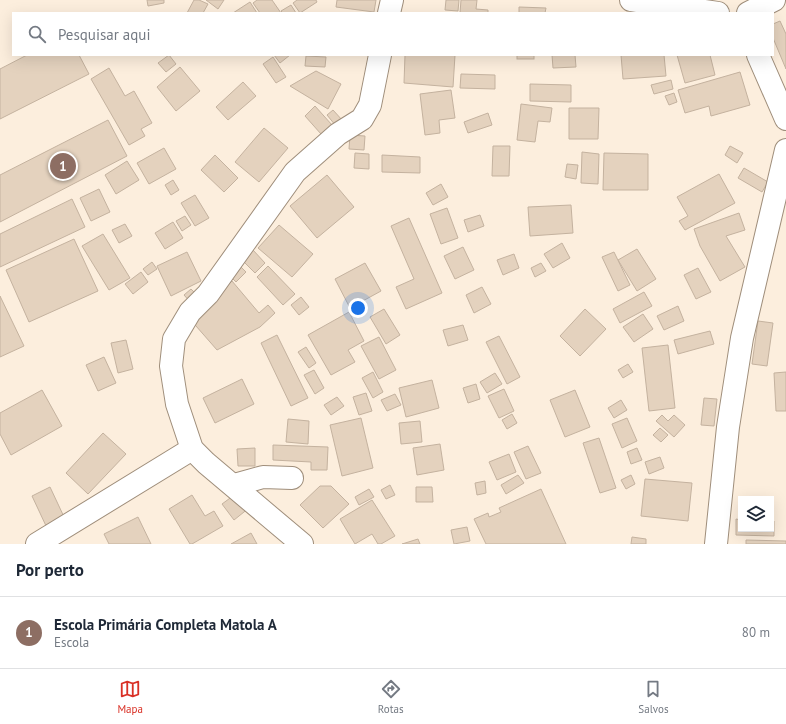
<!DOCTYPE html>
<html lang="pt">
<meta charset="utf-8">
<style>
:root{--surface:#fff;--page:#f6f6f7;--text:#1f2937;--muted:#747a83;--line:#e0e1e3;--accent:#d93025}
body{margin:0;font-family:"PT Sans",sans-serif;background:var(--page);color:var(--text)}
.controls{position:absolute;right:12px;bottom:12px;display:grid;overflow:hidden;border-radius:0px;box-shadow:0 4px 16px #0002}
.controls button{width:36px;height:36px;display:grid;place-items:center;padding:0;border:0;border-bottom:1px solid var(--line);background:var(--surface);color:var(--text);font:20px sans-serif}
.you{position:absolute;left:358px;top:308px;width:14px;height:14px;margin:-10px;border:3px solid #fff;border-radius:50%;background:#1a73e8;box-shadow:0 0 0 6px #1a73e833}
.badge{display:grid;place-items:center;width:26px;height:26px;border-radius:50%;background:var(--accent);color:#fff;font-size:13px;font-weight:700}
.pin{position:absolute;translate:-50% -50%;border:2px solid #fff;box-shadow:0 1px 4px #0006}
.list{margin:0;padding:0;list-style:none}
h2{display:flex;justify-content:space-between;align-items:center;height:52px;margin:0;padding:0 16px;font-size:17px}
h2 small{font-size:13px;font-weight:400;color:var(--muted)}
.list li{display:grid;grid-template-columns:26px 1fr auto;gap:12px;align-items:center;box-sizing:border-box;height:72px;padding:0 16px;border-top:1px solid var(--line)}
.list b{display:block;font-size:15px;white-space:nowrap}
.list p{margin:0;font-size:13px;white-space:nowrap;color:var(--muted)}
.list em{font-size:13px;font-style:normal;color:var(--muted)}
.icon{flex:none;width:22px;height:22px;fill:none;stroke:currentColor;stroke-width:2;stroke-linecap:round;stroke-linejoin:round}
.map{position:relative;flex:none;width:786px;height:544px;overflow:hidden}
.search{position:absolute;background:var(--surface);box-shadow:0 4px 16px #0002;left:12px;right:12px;top:12px;height:44px;display:flex;align-items:center;gap:10px;box-sizing:border-box;padding:0 14px;border-radius:0px;color:var(--muted);font-size:15px}
.sheet{height:124px;background:var(--surface)}
nav{display:flex;justify-content:space-around;align-items:center;box-sizing:border-box;height:56px;border-top:1px solid var(--line);background:var(--surface);font-size:11px;color:var(--muted)}
nav a{display:grid;justify-items:center;gap:2px}
nav .on{color:var(--accent)}
.map>svg:first-child{display:block}
.building{fill:#e4d2be;stroke:#c4b29f}
.lines{fill:none;stroke-linecap:round;stroke-linejoin:round}
.street-casing{stroke:#9f8e7b;stroke-width:24}
.street{stroke:#fff;stroke-width:22}
</style>
<div class="map">
<svg width="786" height="544" viewBox="0 0 786 544">
<rect width="100%" height="100%" fill="#fceedd"/>
<!-- building -->
<g class="building">
<polygon points="147,0 164,0 164,3 148,6"/>
<polygon points="194,0 199,0 208,4 203,13 187,13"/>
<polygon points="206,0 224,0 218,9"/>
<polygon points="257,0 272,0 281,13 260,13 253,3"/>
<polygon points="297,0 316,0 317,2 300,13 293,3"/>
<polygon points="337,0 376,0 374,12 336,7"/>
<polygon points="446,0 459,0 458,11 445,10"/>
<polygon points="461,0 477,0 476,9 488,10 488,13 460,13"/>
<polygon points="250,2 257,13 233,13"/>
<polygon points="291,5 296,13 283,13 281,11"/>
<polygon points="519,7 546,8 545,13 519,13"/>
<polygon points="780,21 786,34 786,69 773,38 773,24"/>
<polygon points="27,55 79,55 89,74 0,119 0,69"/>
<polygon points="169,55 176,64 166,72 158,63"/>
<polygon points="274,55 290,55 280,63"/>
<polygon points="405,55 455,55 453,87 404,83"/>
<rect x="517" y="55" width="17" height="4"/>
<polygon points="552,55 575,55 576,67 553,68"/>
<polygon points="621,55 664,55 666,76 623,79"/>
<polygon points="677,55 710,55 715,75 685,83"/>
<polygon points="306,56 326,57 325,67 305,66"/>
<polygon points="273,57 286,77 276,83 263,64"/>
<polygon points="180,67 200,91 176,111 157,87"/>
<polygon points="109,68 125,96 134,91 152,123 141,129 145,136 129,145 91,79"/>
<polygon points="316,71 341,84 328,109 290,86"/>
<polygon points="740,72 750,105 711,116 709,106 685,113 678,90"/>
<polygon points="461,74 495,75 495,89 460,88"/>
<polygon points="671,80 673,89 654,94 651,85"/>
<polygon points="243,82 256,96 228,120 216,107"/>
<polygon points="530,84 571,85 571,102 530,101"/>
<polygon points="451,90 455,118 439,120 440,133 425,135 420,94"/>
<polygon points="674,93 677,102 669,105 665,96"/>
<polygon points="521,104 552,108 550,122 538,121 535,142 517,140"/>
<polygon points="315,106 332,125 321,134 305,116"/>
<polygon points="569,108 599,108 598,139 569,139"/>
<polygon points="333,110 343,121 336,126 327,115"/>
<polygon points="488,113 492,125 468,133 464,122"/>
<polygon points="108,120 127,156 0,222 0,175"/>
<polygon points="264,128 288,148 259,182 235,162"/>
<polygon points="350,135 365,136 364,150 349,149"/>
<polygon points="493,146 510,146 509,176 492,176"/>
<polygon points="730,146 743,153 737,163 725,155"/>
<polygon points="164,148 176,169 149,184 137,163"/>
<polygon points="582,152 599,154 598,184 581,183"/>
<polygon points="355,153 369,154 369,169 354,168"/>
<polygon points="604,153 648,154 648,190 603,190"/>
<polygon points="215,155 238,178 224,192 201,170"/>
<polygon points="382,155 420,157 420,173 382,172"/>
<polygon points="127,161 139,180 116,194 105,175"/>
<polygon points="567,164 578,165 576,179 565,177"/>
<polygon points="744,168 768,182 762,192 738,178"/>
<polygon points="719,174 735,203 685,230 679,221 688,216 677,197"/>
<polygon points="327,175 354,207 317,238 290,206"/>
<polygon points="173,180 179,190 171,195 165,185"/>
<polygon points="441,184 448,197 433,205 426,193"/>
<polygon points="99,189 110,212 91,221 80,198"/>
<polygon points="195,195 209,218 195,226 181,203"/>
<polygon points="72,199 85,227 0,267 0,234"/>
<polygon points="571,205 573,233 530,236 528,207"/>
<polygon points="447,208 458,238 441,244 430,214"/>
<polygon points="739,213 745,230 726,236 745,267 720,281 700,246 694,229"/>
<polygon points="480,215 484,226 468,232 464,220"/>
<polygon points="185,216 191,225 182,231 176,221"/>
<polygon points="409,218 442,293 406,309 396,287 414,279 391,226"/>
<polygon points="173,222 183,238 165,249 155,233"/>
<polygon points="125,224 132,236 119,243 112,230"/>
<polygon points="279,225 313,254 292,277 258,248"/>
<polygon points="103,234 130,278 109,290 82,246"/>
<polygon points="74,239 98,291 29,322 6,270"/>
<polygon points="562,243 570,258 553,268 544,254"/>
<polygon points="463,247 474,270 455,279 444,256"/>
<polygon points="637,249 656,279 637,291 618,260"/>
<polygon points="253,250 265,263 255,273 243,261"/>
<polygon points="187,252 201,281 171,296 157,266"/>
<polygon points="614,252 630,285 618,291 602,257"/>
<polygon points="514,254 519,268 503,275 497,260"/>
<polygon points="152,262 157,269 148,275 143,269"/>
<polygon points="365,263 381,291 350,308 335,279"/>
<polygon points="541,263 546,271 535,277 531,268"/>
<polygon points="238,264 246,272 236,282 228,274"/>
<polygon points="268,266 295,294 283,305 257,277"/>
<polygon points="698,268 711,292 696,299 684,275"/>
<polygon points="141,272 148,282 133,294 125,284"/>
<polygon points="232,281 259,313 268,305 275,313 260,327 217,350 189,318"/>
<polygon points="482,287 491,304 474,313 466,295"/>
<polygon points="191,289 199,297 192,304 184,295"/>
<polygon points="644,292 652,306 620,323 613,309"/>
<polygon points="0,296 24,346 0,357"/>
<polygon points="301,297 309,307 299,315 291,305"/>
<polygon points="678,306 684,321 664,330 657,316"/>
<polygon points="384,309 400,335 386,344 370,317"/>
<polygon points="585,309 606,329 580,356 560,336"/>
<polygon points="349,312 364,341 348,350 355,362 331,375 308,335"/>
<polygon points="643,314 653,329 634,342 623,327"/>
<polygon points="758,321 773,323 767,366 752,364"/>
<polygon points="463,325 468,340 448,346 443,330"/>
<polygon points="710,331 714,344 678,354 674,340"/>
<polygon points="277,335 308,398 291,406 261,343"/>
<polygon points="499,336 520,377 507,384 486,342"/>
<polygon points="379,337 396,370 379,379 361,346"/>
<polygon points="126,340 133,369 118,373 111,343"/>
<polygon points="668,345 675,408 649,411 642,348"/>
<polygon points="306,347 316,363 309,368 298,352"/>
<polygon points="104,357 116,383 98,391 86,365"/>
<polygon points="628,364 633,372 623,378 618,370"/>
<polygon points="314,370 324,388 315,394 304,375"/>
<polygon points="373,372 383,392 373,398 362,378"/>
<polygon points="786,372 786,411 776,411 774,373"/>
<polygon points="495,373 502,384 487,393 480,382"/>
<polygon points="242,379 254,404 215,423 203,398"/>
<polygon points="432,380 439,408 406,417 399,388"/>
<polygon points="476,384 480,399 468,403 463,388"/>
<polygon points="504,389 514,411 499,418 488,396"/>
<polygon points="42,390 62,426 11,455 0,434 0,413"/>
<polygon points="575,390 590,427 565,437 550,400"/>
<polygon points="366,393 372,411 359,415 353,397"/>
<polygon points="395,394 401,405 387,411 381,400"/>
<polygon points="337,397 344,406 331,415 324,405"/>
<polygon points="704,398 717,399 714,426 701,425"/>
<polygon points="621,400 627,410 614,418 608,408"/>
<polygon points="512,414 517,423 507,429 502,420"/>
<polygon points="662,415 668,421 674,415 685,425 674,437 656,421"/>
<polygon points="361,418 373,468 342,476 330,425"/>
<polygon points="627,418 637,441 622,448 612,424"/>
<polygon points="288,419 309,421 308,444 286,442"/>
<polygon points="420,421 422,442 401,444 399,423"/>
<polygon points="660,428 668,435 661,442 653,435"/>
<polygon points="103,433 126,454 88,494 66,473"/>
<polygon points="599,438 616,488 600,493 583,443"/>
<polygon points="440,444 444,470 417,475 413,448"/>
<polygon points="273,445 328,447 327,470 311,470 311,462 273,460"/>
<polygon points="528,446 541,473 526,479 514,452"/>
<polygon points="255,448 255,466 238,466 237,449"/>
<polygon points="637,448 642,460 631,464 627,452"/>
<polygon points="509,454 516,472 497,480 489,462"/>
<polygon points="660,457 664,468 649,474 645,462"/>
<polygon points="518,475 524,483 506,494 501,485"/>
<polygon points="631,475 635,484 626,489 621,480"/>
<polygon points="645,479 692,483 688,521 641,516"/>
<polygon points="485,481 486,493 477,495 475,483"/>
<polygon points="390,485 395,495 386,499 381,490"/>
<polygon points="320,486 331,486 349,504 323,528 300,505"/>
<polygon points="50,487 65,519 47,528 32,496"/>
<polygon points="416,487 432,487 433,502 416,502"/>
<polygon points="369,489 374,497 359,505 355,497"/>
<polygon points="541,489 566,544 486,544 474,519 488,513 489,517 501,512 499,508"/>
<polygon points="237,493 249,508 234,520 222,504"/>
<polygon points="192,495 205,516 214,511 223,526 192,544 190,544 169,509"/>
<polygon points="372,500 395,536 381,544 378,544 372,534 355,544 340,519"/>
<polygon points="138,517 151,544 109,544 104,534"/>
<polygon points="736,519 741,520 741,529 771,529 771,521 774,521 774,536 736,535"/>
<polygon points="467,527 470,541 454,544 451,530"/>
<polygon points="251,533 257,544 231,544"/>
<polygon points="632,537 646,539 646,544 631,544"/>
<polygon points="418,539 420,544 402,544"/>
<polygon points="746,540 786,541 786,544 746,544"/>
</g>
<g class="lines">
<!-- street casing -->
<g class="street-casing">
<g id="street">
<polyline points="631,0 718,13"/>
<polyline points="389,13 392,0"/>
<polyline points="748,13 774,0"/>
<polyline points="758,55 786,119"/>
<polyline points="234,485 263,477 292,478"/>
<polyline points="37,544 192,449"/>
<polyline points="302,544 206,463 192,449 177,404 171,366 174,339 190,312 208,294 295,172 338,134 362,119 370,105 380,55"/>
<polyline points="716,544 728,427 742,338 786,150"/>
</g>
</g>
<!-- street -->
<use href="#street" class="street"/>
</g>
</svg>
<div class="controls">
<button><svg class="icon" aria-label="layers" viewBox="0 0 24 24"><path d="M12 4l9 5-9 5-9-5zM3 14l9 5 9-5"/></svg></button>
</div>
<div class="you"></div>
<div class="pin badge" style="left:63px;top:166px;background:#8d6e63">1</div>
<div class="search"><svg class="icon" aria-label="search" viewBox="0 0 24 24"><circle cx="10" cy="10" r="6"/><path d="M15 15l6 6"/></svg>Pesquisar aqui</div>
</div>
<section class="sheet">
<h2>Por perto<small></small></h2>
<ul class="list">
<li><span class="badge" style="background:#8d6e63">1</span><div><b>Escola Primária Completa Matola A</b><p>Escola</p></div><em>80 m</em></li>
</ul>
</section>
<nav>
<a class="on"><svg class="icon" aria-label="map" viewBox="0 0 24 24"><path d="M3 6l6-2 6 2 6-2v14l-6 2-6-2-6 2zM9 4v14M15 6v14"/></svg>Mapa</a>
<a><svg class="icon" aria-label="directions" viewBox="0 0 24 24"><path d="M12 3l9 9-9 9-9-9zM9 14v-3h6M13 9l2 2-2 2"/></svg>Rotas</a>
<a><svg class="icon" aria-label="saved" viewBox="0 0 24 24"><path d="M7 4h10v16l-5-4-5 4z"/></svg>Salvos</a>
</nav>
